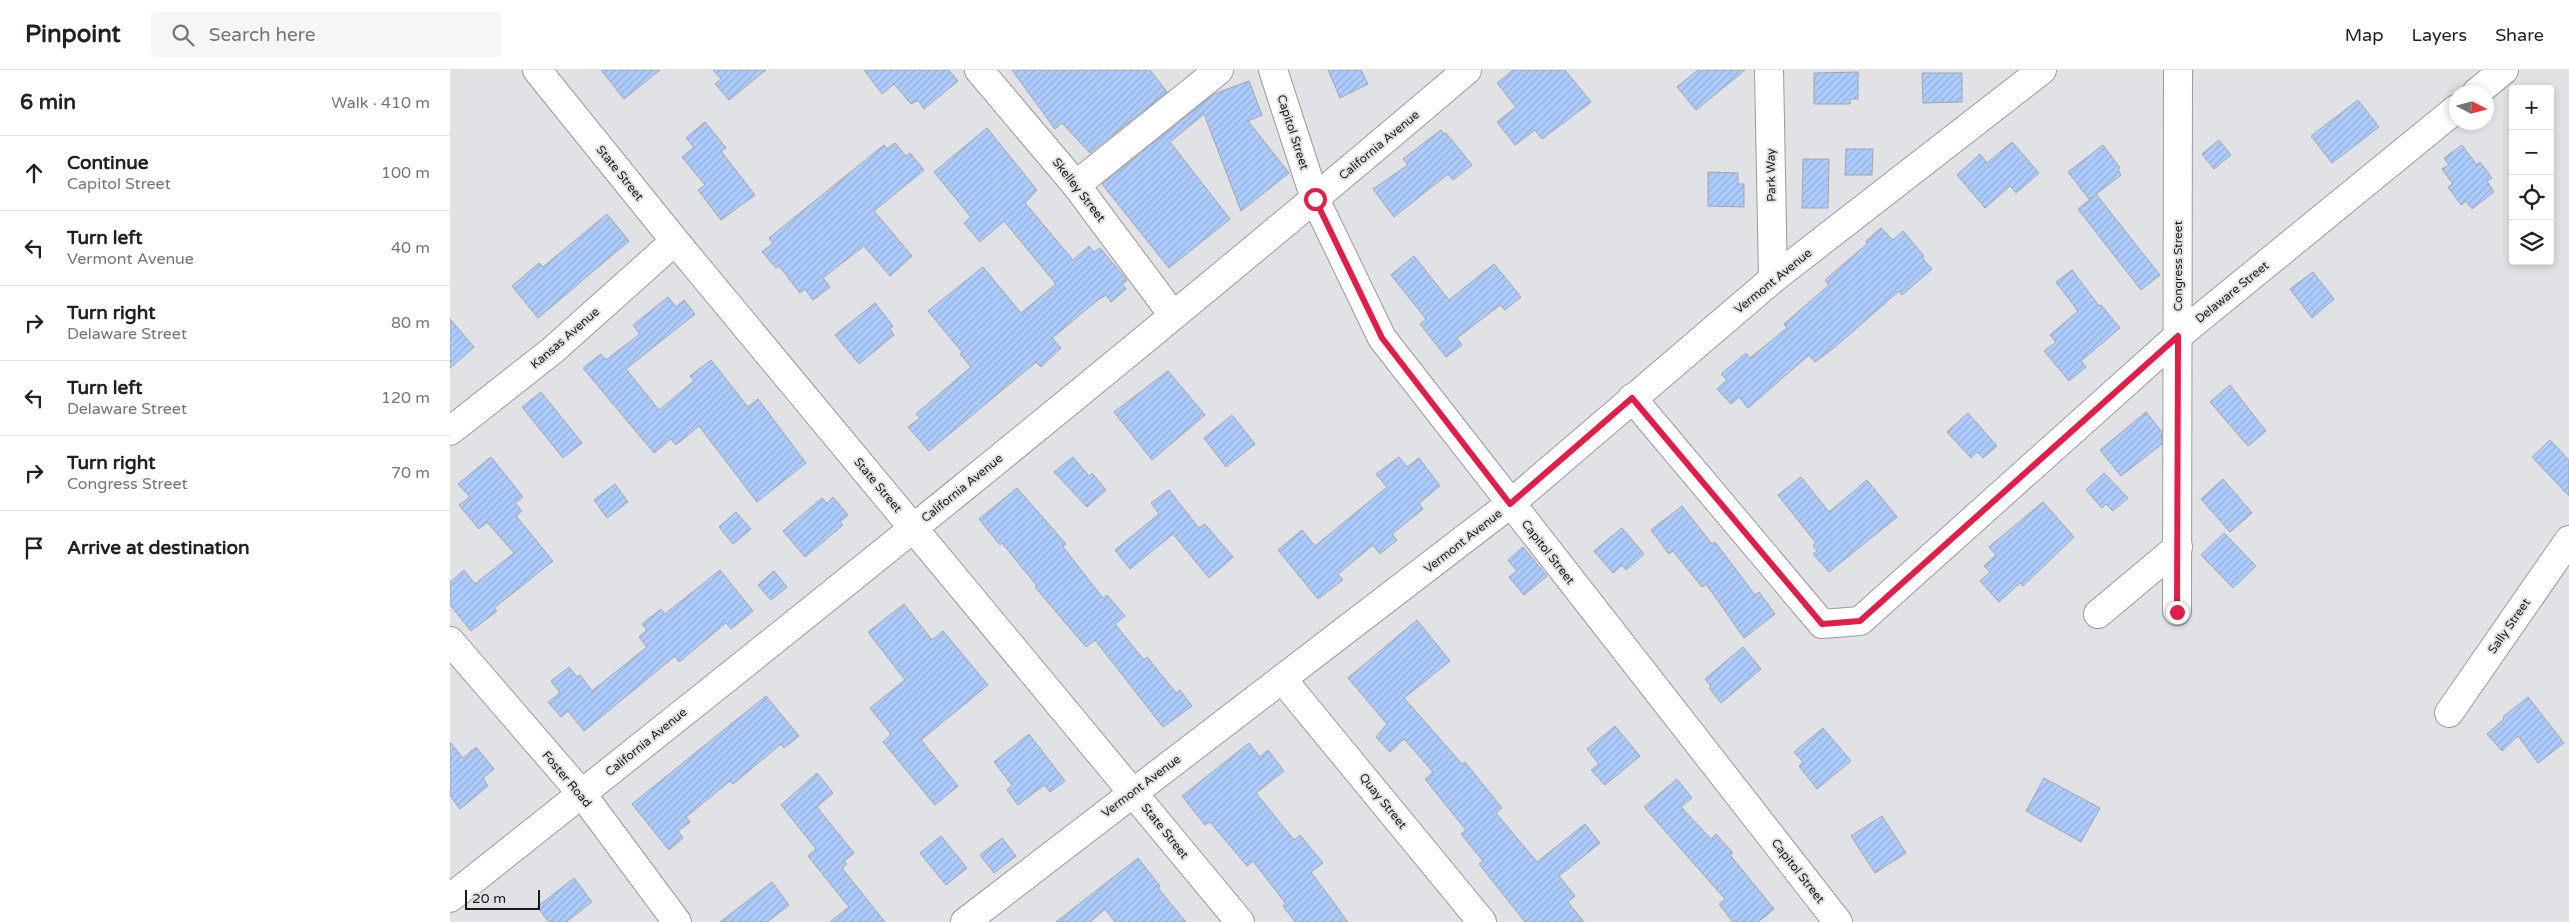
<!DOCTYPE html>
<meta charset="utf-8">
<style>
:root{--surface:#fff;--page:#f6f6f6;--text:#202124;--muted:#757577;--line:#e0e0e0}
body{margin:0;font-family:"Varela Round",sans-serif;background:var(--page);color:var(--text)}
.controls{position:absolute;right:15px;top:15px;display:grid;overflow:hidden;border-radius:5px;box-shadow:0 2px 8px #0003}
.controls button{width:45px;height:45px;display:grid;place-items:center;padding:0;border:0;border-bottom:1px solid var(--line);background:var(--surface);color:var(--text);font:25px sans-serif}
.compass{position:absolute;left:1999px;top:15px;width:45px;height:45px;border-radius:50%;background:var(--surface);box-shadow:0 2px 8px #0003;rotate:96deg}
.scale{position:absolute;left:15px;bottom:12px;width:75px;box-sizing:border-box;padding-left:5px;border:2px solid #18191a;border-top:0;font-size:14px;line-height:18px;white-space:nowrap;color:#18191a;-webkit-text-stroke:4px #e1e2e5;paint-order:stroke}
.stop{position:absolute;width:15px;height:15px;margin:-11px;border:4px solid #e11d48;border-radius:50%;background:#fff}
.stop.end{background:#e11d48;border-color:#fff;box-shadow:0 1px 5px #0008}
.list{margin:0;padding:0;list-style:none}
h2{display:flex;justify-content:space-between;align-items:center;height:65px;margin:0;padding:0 20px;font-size:21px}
h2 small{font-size:16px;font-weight:400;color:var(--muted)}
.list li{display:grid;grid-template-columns:32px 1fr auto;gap:15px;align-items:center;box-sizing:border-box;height:75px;padding:0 20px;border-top:1px solid var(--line)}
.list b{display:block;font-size:19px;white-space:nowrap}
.list p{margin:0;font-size:16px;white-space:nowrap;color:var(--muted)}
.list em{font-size:16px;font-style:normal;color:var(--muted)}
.icon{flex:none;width:28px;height:28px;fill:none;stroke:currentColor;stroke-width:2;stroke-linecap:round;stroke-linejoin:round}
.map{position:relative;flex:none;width:2119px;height:852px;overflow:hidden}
header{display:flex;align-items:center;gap:30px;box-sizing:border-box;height:70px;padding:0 25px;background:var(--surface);border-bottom:1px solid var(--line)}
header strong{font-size:24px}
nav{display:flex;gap:28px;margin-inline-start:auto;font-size:18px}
.search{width:350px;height:45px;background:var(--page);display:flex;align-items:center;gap:12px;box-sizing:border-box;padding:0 18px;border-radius:5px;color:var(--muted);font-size:19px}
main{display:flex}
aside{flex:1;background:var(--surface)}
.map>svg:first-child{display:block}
.building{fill:url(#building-hatch);stroke:#a4a5a8}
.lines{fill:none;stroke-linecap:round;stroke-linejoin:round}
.minor-casing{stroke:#999a9d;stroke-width:30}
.minor{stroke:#fff;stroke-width:28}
.route{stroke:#e11d48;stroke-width:6}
.labels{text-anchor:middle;stroke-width:4;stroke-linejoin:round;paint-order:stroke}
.street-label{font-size:12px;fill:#18191a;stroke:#e1e2e5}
</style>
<header>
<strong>Pinpoint</strong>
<div class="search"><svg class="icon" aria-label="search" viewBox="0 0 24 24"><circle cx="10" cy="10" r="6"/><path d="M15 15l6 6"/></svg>Search here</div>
<nav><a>Map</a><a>Layers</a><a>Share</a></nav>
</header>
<main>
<aside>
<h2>6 min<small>Walk · 410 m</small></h2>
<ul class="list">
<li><svg class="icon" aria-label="ahead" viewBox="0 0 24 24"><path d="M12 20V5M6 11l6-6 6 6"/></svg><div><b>Continue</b><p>Capitol Street</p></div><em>100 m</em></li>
<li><svg class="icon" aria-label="left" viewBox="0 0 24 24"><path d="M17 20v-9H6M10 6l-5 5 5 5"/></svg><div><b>Turn left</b><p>Vermont Avenue</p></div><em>40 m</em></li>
<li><svg class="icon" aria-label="right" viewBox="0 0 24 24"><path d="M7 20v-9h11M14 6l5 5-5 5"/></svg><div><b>Turn right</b><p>Delaware Street</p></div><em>80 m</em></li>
<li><svg class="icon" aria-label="left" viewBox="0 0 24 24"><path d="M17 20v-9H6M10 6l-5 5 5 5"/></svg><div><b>Turn left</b><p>Delaware Street</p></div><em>120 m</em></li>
<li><svg class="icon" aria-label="right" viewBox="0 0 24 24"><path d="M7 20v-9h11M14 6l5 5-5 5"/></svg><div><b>Turn right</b><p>Congress Street</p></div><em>70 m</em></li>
<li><svg class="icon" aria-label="arrive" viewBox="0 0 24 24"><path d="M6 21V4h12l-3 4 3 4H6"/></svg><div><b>Arrive at destination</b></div></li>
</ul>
</aside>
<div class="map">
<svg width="2119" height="852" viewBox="0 0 2119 852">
<defs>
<pattern id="building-hatch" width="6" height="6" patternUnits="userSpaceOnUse" patternTransform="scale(1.25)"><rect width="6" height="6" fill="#adccfd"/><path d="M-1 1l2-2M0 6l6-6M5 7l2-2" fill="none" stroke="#94afd8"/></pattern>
</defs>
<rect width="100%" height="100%" fill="#e1e2e5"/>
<!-- building -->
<g class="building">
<polygon points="151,0 210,0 174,29"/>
<polygon points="263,0 316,0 279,30 265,14 271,9"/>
<polygon points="414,0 499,0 508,11 474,39 468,30 461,34 444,14 432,24"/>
<polygon points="562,0 700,0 717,22 640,83 612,53 605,59"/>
<polygon points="878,0 911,0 918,14 890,28"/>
<polygon points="1063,0 1115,0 1141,32 1092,69 1085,60 1065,75 1047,52 1066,37 1047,13"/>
<polygon points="1248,0 1295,0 1246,40 1227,17"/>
<polygon points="1408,2 1408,29 1400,29 1400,34 1364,34 1364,3"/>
<polygon points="1472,3 1512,3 1512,32 1473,33"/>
<polygon points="799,11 812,45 798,51 839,103 791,141 754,44 720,72 780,149 719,198 652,114 764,24"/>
<polygon points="1908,30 1929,57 1882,93 1861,66"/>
<polygon points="255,52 276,78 271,81 305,125 271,150 248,120 255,115 232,87 244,77 236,68"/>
<polygon points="537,58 587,120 575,133 623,190 639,176 644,182 650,178 677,210 672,214 676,219 661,232 656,225 649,229 602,268 611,278 591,297 586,292 479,381 458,357 470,348 466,344 521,297 510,284 512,282 478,241 533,197 571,243 606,214 554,151 530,172 514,153 521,147 484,102"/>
<polygon points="991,60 994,64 996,63 1022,95 1003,110 998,104 944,147 923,119 958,95 953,89"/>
<polygon points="1769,70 1781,85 1764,99 1752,84"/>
<polygon points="1562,72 1589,103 1566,123 1560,116 1535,138 1507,105 1530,84 1537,93"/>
<polygon points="445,73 456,86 460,83 474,100 424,141 462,186 440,206 414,176 373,208 380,217 363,230 355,219 350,223 329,196 326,198 312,182 323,173 319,168 434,75 437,79"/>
<polygon points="1653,75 1670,98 1668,100 1671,105 1646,124 1710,205 1691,220 1628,139 1643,127 1639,129 1618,102"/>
<polygon points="2012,75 2027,95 2030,92 2042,108 2037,111 2044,122 2022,139 2016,131 2011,135 1998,117 2003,114 1992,99 1999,95 1994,88"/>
<polygon points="1396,79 1423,79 1422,105 1395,105"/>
<polygon points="1353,89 1379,89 1378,138 1352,138"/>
<polygon points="1258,102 1288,103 1288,114 1294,114 1294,137 1258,136"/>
<polygon points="157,144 179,171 88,248 62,216 89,193 93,197"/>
<polygon points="1431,158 1443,170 1453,161 1474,186 1472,188 1482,199 1452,225 1449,221 1385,277 1365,292 1359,285 1298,338 1289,327 1281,334 1267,319 1277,310 1271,304 1296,283 1300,288 1337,258 1334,254 1379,215 1375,210 1417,174 1416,171"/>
<polygon points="964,186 999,230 1044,194 1071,227 1055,240 1050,235 1007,268 1012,275 996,287 970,254 976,249 941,205"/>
<polygon points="1622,200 1649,236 1651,235 1670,258 1631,291 1636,297 1619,311 1594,281 1606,272 1600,265 1628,241 1606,212"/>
<polygon points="1863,202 1884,229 1862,248 1840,219"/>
<polygon points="218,227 226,237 234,230 245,244 176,299 209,340 244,311 240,306 261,290 298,337 308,329 356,393 307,432 249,356 226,375 221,369 204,383 133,298 151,284 156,290 190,264 183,255"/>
<polygon points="425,233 443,256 440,259 444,265 409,294 385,265"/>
<polygon points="0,249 24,277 0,298"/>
<polygon points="718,301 755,345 702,390 664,342"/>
<polygon points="1780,315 1816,361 1798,376 1760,332"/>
<polygon points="91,322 132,373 113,388 72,337"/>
<polygon points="1696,342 1712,362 1712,374 1671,406 1650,380"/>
<polygon points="1518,343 1547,376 1533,388 1527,382 1521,388 1497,362"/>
<polygon points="782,345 805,374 776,397 754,368"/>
<polygon points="2100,370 2119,390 2119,426 2082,387"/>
<polygon points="41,387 73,427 65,433 72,441 66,446 103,491 44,538 47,541 21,561 0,535 0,512 14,500 25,514 64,483 37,452 29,459 9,435 20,427 8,414"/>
<polygon points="623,387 639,406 642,403 656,420 637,437 604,402"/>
<polygon points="949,387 957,397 969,388 990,416 969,433 973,439 942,464 947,470 930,484 923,475 888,504 893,510 868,529 828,480 852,460 865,476 937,417 926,404"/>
<polygon points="1654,403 1678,428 1663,441 1656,434 1652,438 1636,420"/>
<polygon points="1351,407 1379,442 1417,410 1447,447 1379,502 1363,484 1367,481 1363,476 1366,473 1328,425"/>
<polygon points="1773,409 1802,443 1780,462 1751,429"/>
<polygon points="165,414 178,432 157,448 144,430"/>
<polygon points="567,418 616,474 613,477 653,528 657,525 675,546 665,554 694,590 697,587 726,623 730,620 742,636 713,657 645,570 636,577 585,517 587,516 552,473 550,475 529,449"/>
<polygon points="719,420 749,458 755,454 783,487 759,508 723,464 680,499 665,480 709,444 701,433"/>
<polygon points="383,427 398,445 390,452 393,455 355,487 333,461 372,428 377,433"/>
<polygon points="1593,432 1624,467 1573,516 1570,513 1549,532 1530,511 1540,502 1534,496 1546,485 1539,477"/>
<polygon points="1232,436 1262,474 1265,472 1305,525 1309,522 1325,544 1294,568 1256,514 1252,517 1223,481 1219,484 1201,460"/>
<polygon points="286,442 301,459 283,474 269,457"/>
<polygon points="1172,458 1194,484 1176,500 1172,495 1163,503 1144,481"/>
<polygon points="1774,463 1806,496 1783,518 1751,485"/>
<polygon points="1073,477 1097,506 1074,525 1059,507 1067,501 1058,490"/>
<polygon points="270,500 303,541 281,559 276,553 229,592 225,586 134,661 118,641 111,647 98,632 110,623 101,611 119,597 127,607 130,605 142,621 197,577 189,567 197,560 192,554 211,539 215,544"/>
<polygon points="324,501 337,517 321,530 308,515"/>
<polygon points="454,534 482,570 493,561 538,615 471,670 508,716 485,735 433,672 441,664 420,638 455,610 418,562"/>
<polygon points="967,550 1000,591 954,628 1012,694 1015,692 1052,738 1046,743 1087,792 1135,754 1150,773 1109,806 1125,826 1118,832 1134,852 1075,852 1029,794 1033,791 1011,764 1016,760 975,709 983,702 954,669 940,682 926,667 937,654 898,608"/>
<polygon points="1293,577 1311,599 1271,633 1259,618 1261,616 1255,609"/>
<polygon points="316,626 349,666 334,678 331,674 283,714 280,711 236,747 240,752 228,761 233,768 219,780 182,734"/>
<polygon points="2078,627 2114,673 2088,693 2068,666 2052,681 2037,664 2054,649 2053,647"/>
<polygon points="1165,656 1190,686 1155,715 1141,700 1149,694 1137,679"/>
<polygon points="1373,658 1401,691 1367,719 1349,696 1353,692 1344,682"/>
<polygon points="579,664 615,711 600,722 594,715 568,735 557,720 562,715 544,692"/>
<polygon points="0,672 13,688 26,677 44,699 33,708 38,716 10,739 0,726"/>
<polygon points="799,673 810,687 818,680 834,701 806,723 844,770 850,765 873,793 861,802 898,852 845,852 833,836 836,834 803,791 797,796 760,752 755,755 732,726"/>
<polygon points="367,703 383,723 367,737 404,783 394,791 397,794 392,798 435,852 380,852 399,837 358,786 366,779 331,735"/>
<polygon points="1594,708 1650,738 1631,772 1576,741"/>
<polygon points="1227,709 1242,728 1231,737 1261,769 1266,764 1283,783 1280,785 1324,839 1308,852 1283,852 1269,834 1275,829 1194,737"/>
<polygon points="1432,746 1456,783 1425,803 1401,766"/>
<polygon points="491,766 517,798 496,815 470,783"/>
<polygon points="552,768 566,786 544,803 530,785"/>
<polygon points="688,788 710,816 708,818 736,852 665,852 655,839 640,852 606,852"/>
<polygon points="124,808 142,832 116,852 99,852 87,837"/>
<polygon points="322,812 339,835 317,852 270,852"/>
</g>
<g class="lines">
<!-- minor casing -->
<g class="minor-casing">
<g id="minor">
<polyline points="87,0 225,171 790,852"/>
<polyline points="529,0 626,115 723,245"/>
<polyline points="823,0 865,129 932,268 1388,852"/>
<polyline points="1319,0 1323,209"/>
<polyline points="2027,22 2054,0"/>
<polyline points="626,115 769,0"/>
<polyline points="1182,328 1372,554 1410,551 1728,266 2006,39"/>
<polyline points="0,361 103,280 225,171"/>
<polyline points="1727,541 1728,0"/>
<polyline points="1648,544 1728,477"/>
<polyline points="0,571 132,724 227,852"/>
<polyline points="833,610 1032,852"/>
<polyline points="1999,643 2119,470"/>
<path d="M 0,828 C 343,557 684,283 1017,0"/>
<polyline points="515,852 1060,434 1323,209 1592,0"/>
</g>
</g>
<!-- minor -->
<use href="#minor" class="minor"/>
</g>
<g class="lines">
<!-- route -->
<polyline class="route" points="865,129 932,268 1060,434 1182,328 1372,554 1410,551 1728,266 1727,542"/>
</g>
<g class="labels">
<!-- street labels -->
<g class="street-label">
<text transform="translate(843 62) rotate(72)" y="4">Capitol Street</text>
<text transform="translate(929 75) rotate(-40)" y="4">California Avenue</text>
<text transform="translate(170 103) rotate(51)" y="4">State Street</text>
<text transform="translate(1321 105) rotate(-91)" y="4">Park Way</text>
<text transform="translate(629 120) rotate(52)" y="4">Skelley Street</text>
<text transform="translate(1728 196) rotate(-90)" y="4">Congress Street</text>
<text transform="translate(1323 211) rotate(-39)" y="4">Vermont Avenue</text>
<text transform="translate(1782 222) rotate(-39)" y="4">Delaware Street</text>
<text transform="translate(115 268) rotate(-41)" y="4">Kansas Avenue</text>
<text transform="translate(428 415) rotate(50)" y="4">State Street</text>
<text transform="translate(512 418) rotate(-39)" y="4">California Avenue</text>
<text transform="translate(1013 471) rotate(-38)" y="4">Vermont Avenue</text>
<text transform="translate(1098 482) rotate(52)" y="4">Capitol Street</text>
<text transform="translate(2059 556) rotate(-55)" y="4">Sally Street</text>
<text transform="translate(196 672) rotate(-39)" y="4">California Avenue</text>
<text transform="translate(117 709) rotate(50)" y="4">Foster Road</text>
<text transform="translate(691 716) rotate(-37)" y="4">Vermont Avenue</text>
<text transform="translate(933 731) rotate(51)" y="4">Quay Street</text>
<text transform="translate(715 761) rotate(51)" y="4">State Street</text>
<text transform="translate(1348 801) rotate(52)" y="4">Capitol Street</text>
</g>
</g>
</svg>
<div class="controls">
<button>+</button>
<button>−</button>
<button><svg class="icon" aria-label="locate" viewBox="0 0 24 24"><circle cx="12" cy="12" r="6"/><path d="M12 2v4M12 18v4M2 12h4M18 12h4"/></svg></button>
<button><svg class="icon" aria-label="layers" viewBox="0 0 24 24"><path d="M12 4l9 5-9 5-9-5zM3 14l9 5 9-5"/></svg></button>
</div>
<svg class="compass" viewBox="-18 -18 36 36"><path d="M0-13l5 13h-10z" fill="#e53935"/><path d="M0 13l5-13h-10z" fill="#757577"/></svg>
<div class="scale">20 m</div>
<div class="stop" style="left:865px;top:129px"></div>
<div class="stop end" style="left:1727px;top:542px"></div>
</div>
</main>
